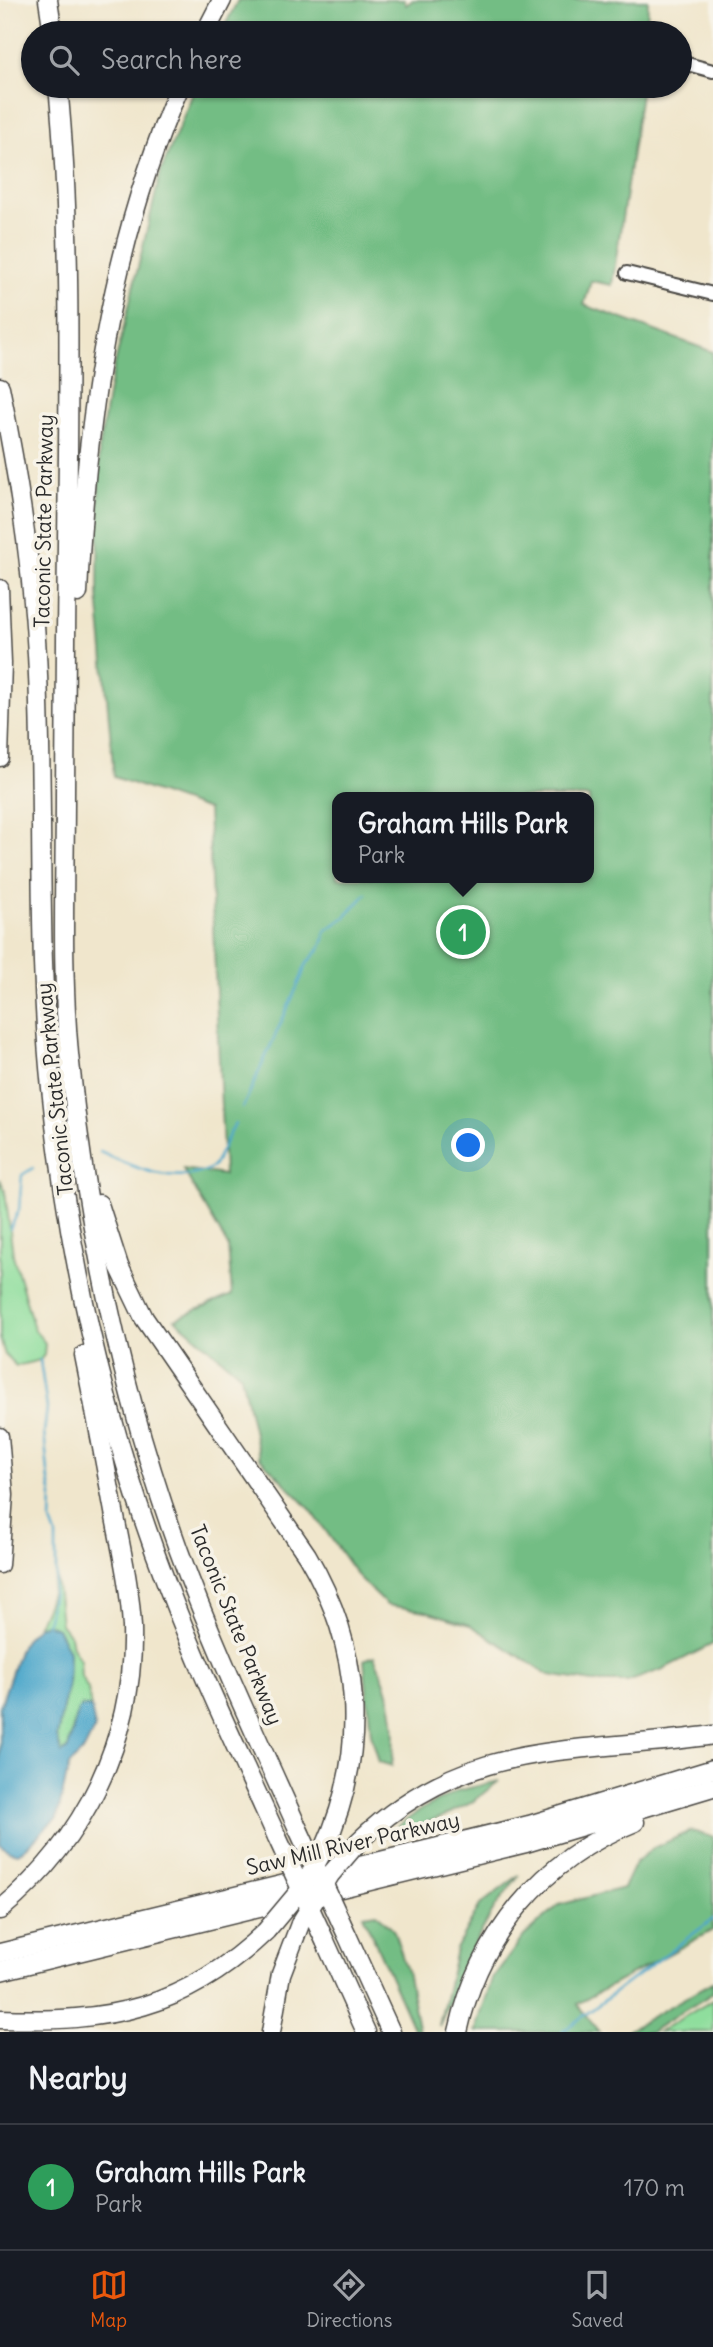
<!DOCTYPE html>
<style>
:root{--surface:#171b24;--page:#242831;--text:#f1f3f6;--muted:#9ea1a6;--line:#363941;--accent:#ea580c}
body{margin:0;font-family:Delius,sans-serif;background:var(--page);color:var(--text)}
.you{position:absolute;left:469px;top:1146px;width:24px;height:24px;margin:-18px;border:5px solid #fff;border-radius:50%;background:#1a73e8;box-shadow:0 0 0 10px #1a73e833}
.badge{display:grid;place-items:center;width:46px;height:46px;border-radius:50%;background:var(--accent);color:#fff;font-size:23px;font-weight:700}
.pin{position:absolute;translate:-50% -50%;border:4px solid #fff;box-shadow:0 2px 7px #0006}
.popup{position:absolute;left:332px;top:792px;width:262px;height:91px;box-sizing:border-box;display:grid;place-content:center;border-radius:14px;background:var(--surface);filter:drop-shadow(0 2px 5px #0005);font-size:23px;white-space:nowrap;color:var(--muted)}
.popup b{font-size:26px;color:var(--text)}
.popup::after{content:'';position:absolute;left:50%;top:100%;margin-left:-14px;border:14px solid transparent;border-top-color:var(--surface)}
.list{margin:0;padding:0;list-style:none}
h2{display:flex;justify-content:space-between;align-items:center;height:91px;margin:0;padding:0 28px;font-size:30px}
h2 small{font-size:23px;font-weight:400;color:var(--muted)}
.list li{display:grid;grid-template-columns:46px 1fr auto;gap:21px;align-items:center;box-sizing:border-box;height:126px;padding:0 28px;border-top:2px solid var(--line)}
.list b{display:block;font-size:26px;white-space:nowrap}
.list p{margin:0;font-size:23px;white-space:nowrap;color:var(--muted)}
.list em{font-size:23px;font-style:normal;color:var(--muted)}
.icon{flex:none;width:38px;height:38px;fill:none;stroke:currentColor;stroke-width:2;stroke-linecap:round;stroke-linejoin:round}
.map{position:relative;flex:none;width:713px;height:2032px;overflow:hidden}
.search{position:absolute;background:var(--surface);box-shadow:0 2px 5px #0004;left:21px;right:21px;top:21px;height:77px;display:flex;align-items:center;gap:18px;box-sizing:border-box;padding:0 24px;border-radius:38px;color:var(--muted);font-size:26px}
.sheet{height:217px;background:var(--surface)}
nav{display:flex;justify-content:space-around;align-items:center;box-sizing:border-box;height:98px;border-top:2px solid var(--line);background:var(--surface);font-size:19px;color:var(--muted)}
nav a{display:grid;justify-items:center;gap:4px}
nav .on{color:var(--accent)}
.map>svg:first-child{display:block}
.green{fill:#8fde9d;stroke:#5d8464;stroke-width:2}
.forest{fill:#73bd84;stroke:#4f7458;stroke-width:2;fill-rule:evenodd}
.water{fill:#4ea7cb;stroke:#3c697b;stroke-width:2}
.lines{fill:none;stroke-linecap:round;stroke-linejoin:round}
.stream{stroke:#4ea7cb;stroke-width:2.5}
.minor-casing{stroke:#494743;stroke-width:16}
.major-casing{stroke:#494743;stroke-width:19}
.highway-casing{stroke:#494743;stroke-width:21}
.minor{stroke:#fff;stroke-width:12}
.major{stroke:#fff;stroke-width:16}
.highway{stroke:#fff;stroke-width:18}
.highway-bridge-casing{stroke:#494743;stroke-width:21;stroke-linecap:butt}
.highway-bridge{stroke:#fff;stroke-width:18}
.labels{text-anchor:middle;stroke-width:7;stroke-linejoin:round;paint-order:stroke}
.street-label{font-size:21px;fill:#2b2b2b;stroke:#f7f3e8}
</style>
<div class="map">
<svg width="713" height="2032" viewBox="0 0 713 2032">
<rect width="100%" height="100%" fill="#f7f3e8"/>
<filter id="ink" filterUnits="userSpaceOnUse"><feTurbulence type="fractalNoise" baseFrequency=".0143" numOctaves="2"/><feDisplacementMap in="SourceGraphic" scale="14" xChannelSelector="R" yChannelSelector="G"/><feConvolveMatrix kernelMatrix="1 2 1 2 8 2 1 2 1" color-interpolation-filters="sRGB"/></filter>
<filter id="wash" filterUnits="userSpaceOnUse"><feTurbulence type="fractalNoise" baseFrequency=".00686" numOctaves="4" result="noise"/><feDisplacementMap in="SourceGraphic" scale="28" xChannelSelector="R" yChannelSelector="G"/><feGaussianBlur stdDeviation="1.57" result="paint"/><feColorMatrix in="noise" values="0 0 0 0 0 0 0 0 0 0 0 0 0 0 0 0 0 1.4 0 .05"/><feComposite in="paint" operator="in"/></filter>
<g filter="url(#wash)">
<rect width="100%" height="100%" fill="#f0e6cc"/>
<!-- green -->
<g class="green">
<polygon points="0,1179 5,1191 13,1255 34,1329 45,1343 44,1355 40,1360 16,1366 5,1355 0,1338"/>
<polygon points="56,1576 61,1624 70,1636 72,1647 80,1660 81,1676 88,1689 91,1708 83,1706 74,1723 68,1749 61,1753 57,1736 68,1684 69,1652 57,1628 47,1624 37,1627 48,1603"/>
<polygon points="713,2000 713,2032 658,2032"/>
</g>
<!-- forest -->
<g class="forest">
<polygon points="238,0 404,0 406,5 413,0 648,0 647,33 221,33"/>
<path d="M 196,86 L 642,86 L 612,285 L 591,281 L 584,305 L 713,352 L 713,1644 L 661,1670 L 627,1682 L 593,1682 L 549,1675 L 470,1625 L 426,1611 L 387,1605 L 360,1579 L 311,1510 L 259,1457 L 241,1375 L 175,1319 L 232,1295 L 228,1246 L 183,1169 L 224,1175 L 208,810 L 114,777 L 98,594 L 99,450 L 109,389 L 161,171 ZM 337,797 L 589,797 L 589,878 L 337,878 Z"/>
<path d="M 374,1656 C 392,1694 397,1724 392,1766 L 379,1762 L 371,1734 L 364,1660 Z"/>
<polygon points="499,1781 471,1803 442,1817 382,1838 420,1810 457,1791"/>
<polygon points="691,1831 713,1837 713,1930 577,2004 599,2032 475,2032 492,1979 524,1936 559,1905 623,1888 635,1863 653,1848"/>
<polygon points="519,1875 494,1909 470,1952 439,2026 456,1949 480,1905"/>
<polygon points="377,1913 394,1931 407,1971 419,2032 415,2032 363,1915"/>
<polygon points="713,1982 713,1993 650,2032 625,2032"/>
</g>
<!-- water -->
<path class="water" d="M 47,1624 L 57,1628 L 69,1652 L 68,1684 L 57,1736 L 61,1753 L 68,1749 L 78,1710 L 83,1706 L 91,1708 L 95,1728 L 84,1750 L 69,1765 L 57,1818 C 42,1828 34,1844 18,1853 L 9,1851 L 0,1844 L 0,1707 L 20,1648 L 27,1637 L 37,1627 Z"/>
<g class="lines">
<!-- stream -->
<g class="stream">
<path d="M 243,1107 L 302,976 C 306,955 324,955 325,931 L 345,917 L 366,894"/>
<path d="M 100,1152 C 132,1167 178,1188 213,1167 L 235,1123"/>
<polyline points="10,1229 19,1210 22,1175 33,1168"/>
<polyline points="40,1360 47,1408 44,1433 49,1481 52,1496 51,1522 56,1536 56,1576 47,1624"/>
<polyline points="562,2032 713,1919"/>
</g>
</g>
</g>
<g filter="url(#ink)">
<g class="lines">
<!-- minor casing -->
<g class="minor-casing">
<g id="minor">
<polyline points="680,62 713,71"/>
<polyline points="627,273 713,294"/>
</g>
</g>
<!-- major casing -->
<g class="major-casing">
<g id="major">
<polyline points="0,588 3,663 0,758"/>
<polyline points="0,1436 5,1495 0,1565"/>
</g>
</g>
<!-- highway casing -->
<g class="highway-casing">
<g id="highway">
<polyline points="48,0 53,33"/>
<polyline points="205,33 222,0"/>
<path d="M 58,86 C 70,208 69,330 68,453 C 67,567 65,680 65,794 C 65,880 61,968 69,1054 C 86,1223 121,1391 179,1551 C 214,1647 258,1739 299,1831"/>
<path d="M 0,387 C 18,475 32,564 37,654 C 45,798 36,944 51,1088 C 68,1259 107,1429 169,1590 C 201,1674 240,1755 277,1837"/>
<path d="M 78,593 C 86,419 110,246 180,86"/>
<path d="M 99,1204 L 119,1266 L 144,1318 L 307,1555 C 362,1648 369,1750 324,1849"/>
<path d="M 359,1841 C 468,1736 576,1755 713,1735"/>
<path d="M 0,1910 C 85,1840 135,1738 132,1627 C 130,1589 122,1553 115,1517 C 105,1463 95,1409 84,1355"/>
<polyline points="347,1935 391,2032"/>
<polyline points="325,1941 366,2032"/>
<polyline points="0,1953 529,1825 713,1769"/>
<polyline points="0,1971 526,1843 713,1787"/>
<path d="M 0,2019 C 109,2023 185,2009 266,1931"/>
<polyline points="271,2032 281,1974 300,1924"/>
<path d="M 458,2032 C 479,1936 543,1858 635,1822"/>
</g>
</g>
<!-- minor -->
<use href="#minor" class="minor"/>
<!-- major -->
<use href="#major" class="major"/>
<!-- highway -->
<use href="#highway" class="highway"/>
<!-- highway-bridge casing -->
<g class="highway-bridge-casing">
<g id="highway-bridge">
<polyline points="299,1831 347,1935"/>
<polyline points="277,1837 325,1941"/>
<polyline points="300,1924 330,1875 359,1841"/>
<polyline points="266,1931 302,1888 324,1849"/>
</g>
</g>
<!-- highway-bridge -->
<use href="#highway-bridge" class="highway-bridge"/>
</g>
</g>
<g class="labels">
<!-- street labels -->
<g class="street-label">
<text transform="translate(44 521) rotate(-89)" y="7">Taconic State Parkway</text>
<text transform="translate(55 1089) rotate(-96)" y="7">Taconic State Parkway</text>
<text transform="translate(236 1625) rotate(68)" y="7">Taconic State Parkway</text>
<text transform="translate(353 1844) rotate(-13)" y="7">Saw Mill River Parkway</text>
</g>
</g>
</svg>
<div class="you"></div>
<div class="pin badge" style="left:463px;top:932px;background:#2e9e5b">1</div>
<div class="popup"><b>Graham Hills Park</b>Park</div>
<div class="search"><svg class="icon" aria-label="search" viewBox="0 0 24 24"><circle cx="10" cy="10" r="6"/><path d="M15 15l6 6"/></svg>Search here</div>
</div>
<section class="sheet">
<h2>Nearby<small></small></h2>
<ul class="list">
<li><span class="badge" style="background:#2e9e5b">1</span><div><b>Graham Hills Park</b><p>Park</p></div><em>170 m</em></li>
</ul>
</section>
<nav>
<a class="on"><svg class="icon" aria-label="map" viewBox="0 0 24 24"><path d="M3 6l6-2 6 2 6-2v14l-6 2-6-2-6 2zM9 4v14M15 6v14"/></svg>Map</a>
<a><svg class="icon" aria-label="directions" viewBox="0 0 24 24"><path d="M12 3l9 9-9 9-9-9zM9 14v-3h6M13 9l2 2-2 2"/></svg>Directions</a>
<a><svg class="icon" aria-label="saved" viewBox="0 0 24 24"><path d="M7 4h10v16l-5-4-5 4z"/></svg>Saved</a>
</nav>
